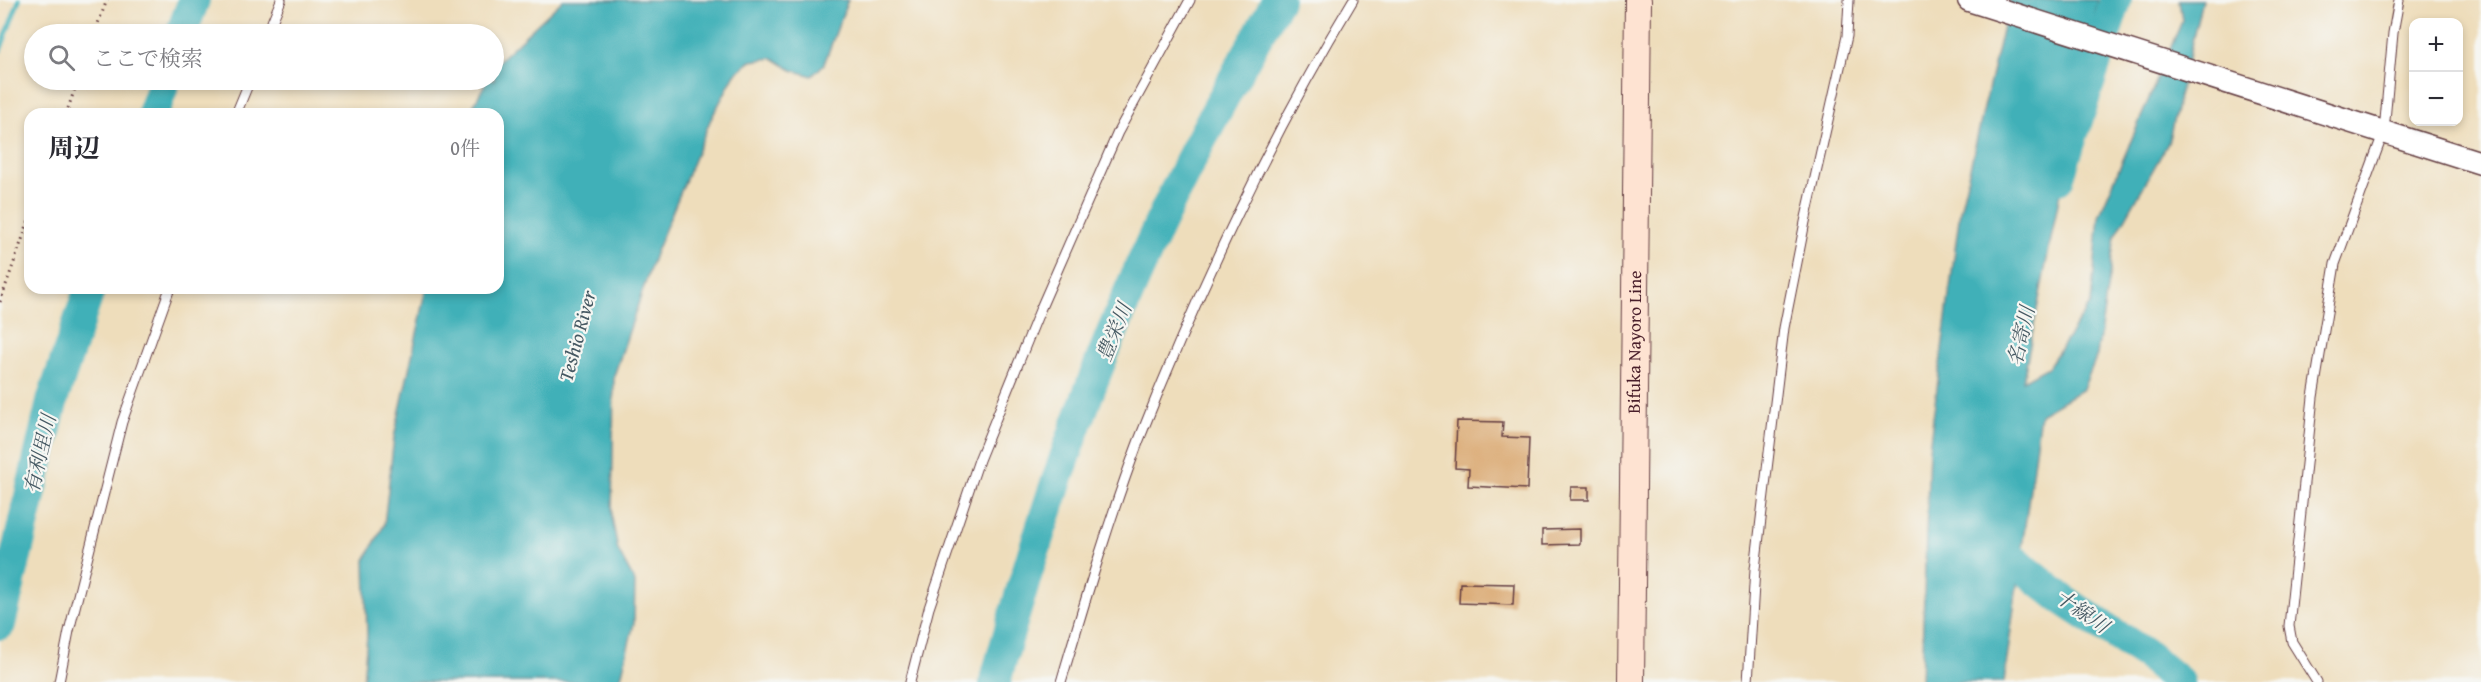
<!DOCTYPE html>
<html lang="ja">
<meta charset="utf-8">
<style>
:root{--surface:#fff;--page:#f2f2f3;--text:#2b2b33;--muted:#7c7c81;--line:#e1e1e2}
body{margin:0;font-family:"Gentium Book Plus","Noto Serif JP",serif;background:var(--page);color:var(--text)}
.controls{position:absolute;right:18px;top:18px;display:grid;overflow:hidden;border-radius:12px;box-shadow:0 3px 9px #0003}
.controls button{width:54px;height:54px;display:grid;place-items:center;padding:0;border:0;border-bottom:2px solid var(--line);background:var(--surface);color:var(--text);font:30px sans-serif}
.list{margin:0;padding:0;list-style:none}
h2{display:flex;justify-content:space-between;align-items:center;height:78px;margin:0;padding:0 24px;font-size:26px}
h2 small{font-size:20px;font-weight:400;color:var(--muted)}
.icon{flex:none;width:33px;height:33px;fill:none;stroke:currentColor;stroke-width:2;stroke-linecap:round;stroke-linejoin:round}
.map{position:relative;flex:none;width:2481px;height:682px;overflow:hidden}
.search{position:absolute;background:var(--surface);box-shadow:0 3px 9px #0003;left:24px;top:24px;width:480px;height:66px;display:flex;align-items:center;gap:15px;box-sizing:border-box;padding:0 21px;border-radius:33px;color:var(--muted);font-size:22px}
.panel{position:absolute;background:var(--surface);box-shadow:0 3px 9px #0003;left:24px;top:108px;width:480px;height:186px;border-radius:18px}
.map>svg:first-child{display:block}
.water{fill:#3fb0b8;stroke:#446872;stroke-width:1.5}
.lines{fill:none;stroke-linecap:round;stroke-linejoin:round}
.stream{stroke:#3fb0b8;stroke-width:5}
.river{stroke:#3fb0b8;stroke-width:32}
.building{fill:#dcad79}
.service-casing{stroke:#633c41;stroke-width:11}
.tertiary-casing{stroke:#633c41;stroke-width:25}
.secondary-casing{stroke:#633c41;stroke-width:28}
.path{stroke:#633c41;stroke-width:3;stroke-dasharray:1.5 4.5;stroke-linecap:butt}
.service{stroke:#fff;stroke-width:9}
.tertiary{stroke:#fff;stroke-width:22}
.secondary{stroke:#fee3d2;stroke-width:26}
.labels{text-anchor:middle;stroke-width:4.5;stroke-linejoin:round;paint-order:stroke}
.street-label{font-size:18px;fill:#4a1f2b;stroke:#f6f6f2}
.water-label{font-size:20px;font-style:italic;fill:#465963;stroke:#f6f6f2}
</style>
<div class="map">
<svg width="2481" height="682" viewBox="0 0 2481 682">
<rect width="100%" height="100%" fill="#f6f6f2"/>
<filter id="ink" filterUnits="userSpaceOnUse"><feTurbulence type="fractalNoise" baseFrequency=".0167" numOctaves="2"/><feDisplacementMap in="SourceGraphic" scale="12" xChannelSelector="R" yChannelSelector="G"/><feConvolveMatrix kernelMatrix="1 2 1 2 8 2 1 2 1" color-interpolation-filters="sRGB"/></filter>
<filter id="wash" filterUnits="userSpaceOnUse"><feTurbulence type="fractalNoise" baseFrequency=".008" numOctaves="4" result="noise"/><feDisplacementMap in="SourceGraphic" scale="24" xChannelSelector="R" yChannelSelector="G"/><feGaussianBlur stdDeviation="1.35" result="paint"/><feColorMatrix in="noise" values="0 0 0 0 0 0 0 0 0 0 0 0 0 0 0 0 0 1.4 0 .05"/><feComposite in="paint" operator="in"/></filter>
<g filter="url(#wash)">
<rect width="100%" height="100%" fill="#edb"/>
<!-- water -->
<g class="water">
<polygon points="563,0 848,0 824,64 812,76 792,70 773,58 751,61 735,74 710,121 655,254 614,376 612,518 618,550 635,582 634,623 620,682 363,682 367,636 365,560 384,525 394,437 427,288 498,288 498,114 469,114 487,80 494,80 495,64"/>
<polygon points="2009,0 2098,0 2023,381 2048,367 2091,303 2099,216 2182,21 2179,0 2202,0 2168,143 2115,237 2097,355 2083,389 2040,414 2004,682 1921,682 1929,449 1960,211"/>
</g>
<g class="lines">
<!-- stream -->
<polyline class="stream" points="0,51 19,0"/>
<!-- river -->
<g class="river">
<polyline points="181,34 194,0"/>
<polyline points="153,114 165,80"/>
<polyline points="2058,179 2116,0"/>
<polyline points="1986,538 2062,599 2148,656 2179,682"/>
<polyline points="0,624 53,398 90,288"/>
<path d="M 995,682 C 1035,538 1082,395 1144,258 C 1183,169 1230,84 1278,0"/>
</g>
</g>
<g id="blocks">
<!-- building -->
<g class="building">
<polygon points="1457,421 1503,422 1502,437 1529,438 1527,489 1468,486 1469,469 1455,468"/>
<polygon points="1571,487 1589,487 1589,500 1570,500"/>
<polygon points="1580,529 1580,544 1542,545 1542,530"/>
<polygon points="1460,583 1514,584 1513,605 1459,603"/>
</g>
</g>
</g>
<g filter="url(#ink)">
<use href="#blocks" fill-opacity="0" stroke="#633c41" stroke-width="1.5"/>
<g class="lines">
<!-- service casing -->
<g class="service-casing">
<g id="service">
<polyline points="267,34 281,0"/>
<polyline points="236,114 250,80"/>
<polyline points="59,682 69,631 122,422 170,288"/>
<polyline points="910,682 929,608 979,460 1040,310 1118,132 1190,0"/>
<path d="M 1061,682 C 1085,601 1109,519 1139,440 C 1197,293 1271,135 1353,0"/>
<polyline points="1748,682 1755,569 1784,328 1805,222 1847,36 1849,0"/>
<polyline points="2317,682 2292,642 2289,626 2313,397 2335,264 2384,131 2393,33 2399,0"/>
</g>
</g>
<!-- tertiary casing -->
<g class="tertiary-casing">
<polyline id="tertiary" points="1969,0 2481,163"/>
</g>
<!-- secondary casing -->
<g class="secondary-casing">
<g id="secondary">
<path id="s1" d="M 1631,682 L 1638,0"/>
</g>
</g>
<!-- path -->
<g class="path">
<polyline points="94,34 107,0"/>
<polyline points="66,114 78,80"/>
<polyline points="0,302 30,217"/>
</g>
<!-- service -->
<use href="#service" class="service"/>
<!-- tertiary -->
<use href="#tertiary" class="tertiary"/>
<!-- secondary -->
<use href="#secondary" class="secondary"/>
</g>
</g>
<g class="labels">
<!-- street labels -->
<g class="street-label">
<text dy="6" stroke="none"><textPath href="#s1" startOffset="340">Bifuka Nayoro Line</textPath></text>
</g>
<!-- water labels -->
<g class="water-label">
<text transform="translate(1114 332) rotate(-68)" y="7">豊栄川</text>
<text transform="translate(577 336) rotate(-75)" y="7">Teshio River</text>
<text transform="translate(2021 336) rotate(-77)" y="7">名寄川</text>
<text transform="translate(40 454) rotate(-77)" y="7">有利里川</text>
<text transform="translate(2082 611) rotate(35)" y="7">十線川</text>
</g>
</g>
</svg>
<div class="controls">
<button>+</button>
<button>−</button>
</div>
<div class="search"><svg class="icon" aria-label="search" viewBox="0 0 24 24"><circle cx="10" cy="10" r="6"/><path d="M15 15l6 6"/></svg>ここで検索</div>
<section class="panel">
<h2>周辺<small>0件</small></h2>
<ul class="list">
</ul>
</section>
</div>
